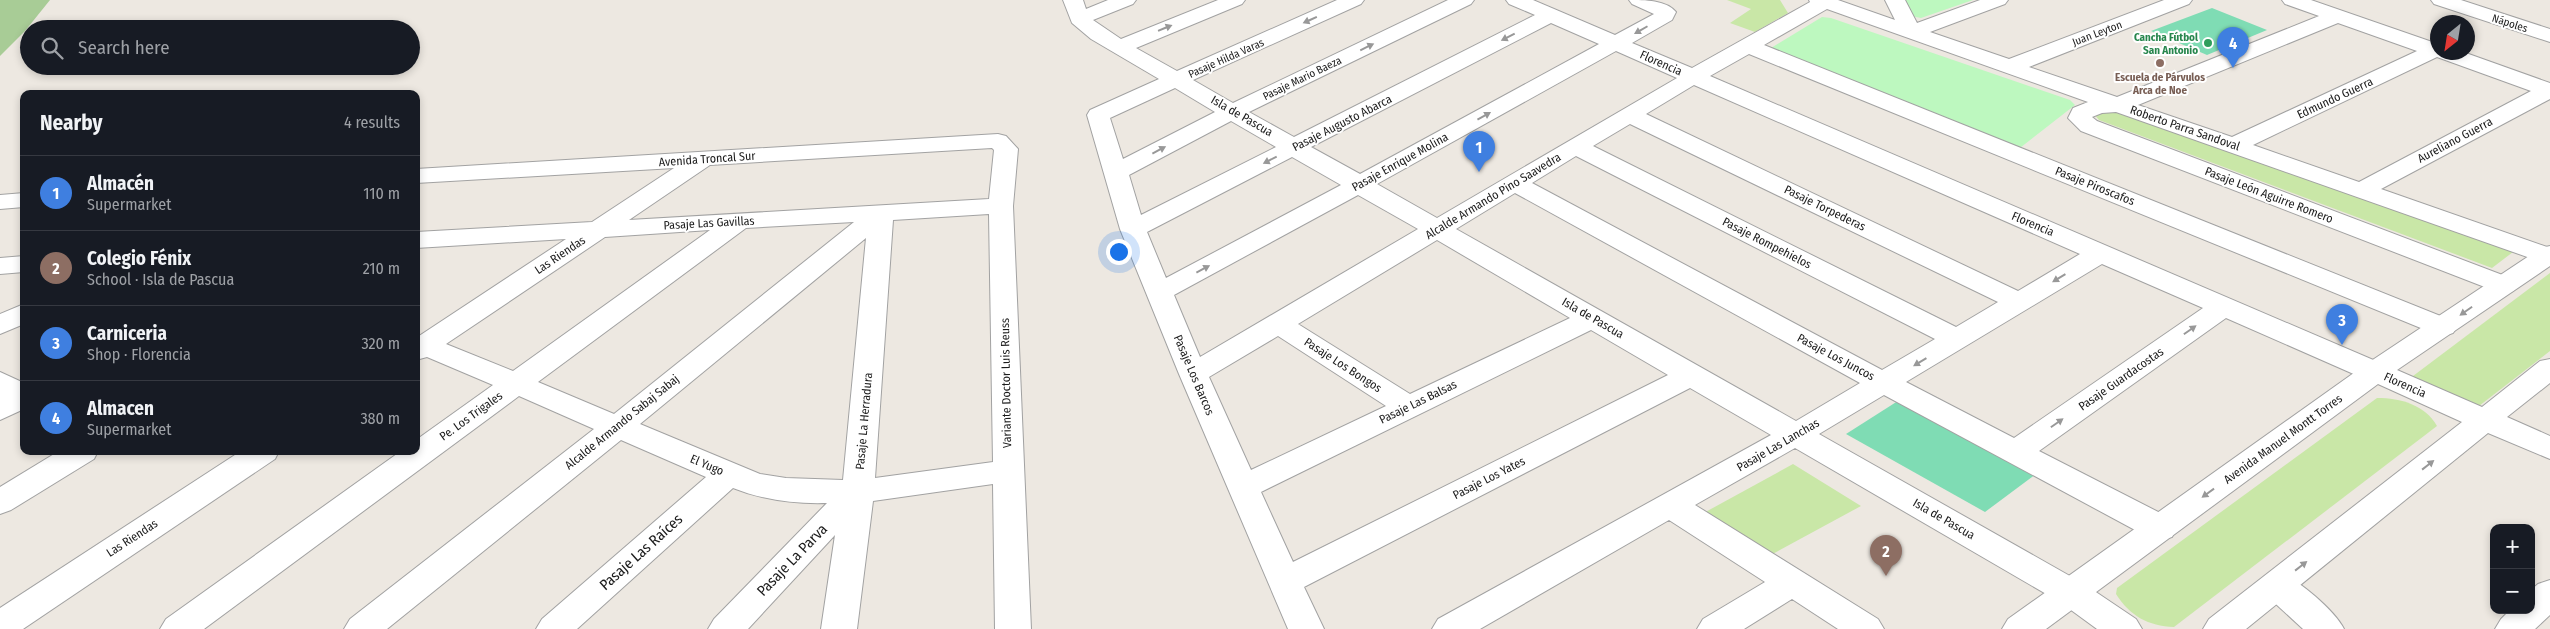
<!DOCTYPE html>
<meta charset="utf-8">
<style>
:root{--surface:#171b24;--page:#242831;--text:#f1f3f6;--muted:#9ea1a6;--line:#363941;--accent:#dc878d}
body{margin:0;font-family:"Fira Sans Condensed",sans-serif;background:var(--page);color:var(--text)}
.controls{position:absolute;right:15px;bottom:15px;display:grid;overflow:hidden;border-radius:10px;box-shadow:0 2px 8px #0003}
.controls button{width:45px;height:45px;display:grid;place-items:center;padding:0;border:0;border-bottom:1px solid var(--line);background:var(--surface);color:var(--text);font:25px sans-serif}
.compass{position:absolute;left:2430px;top:15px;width:45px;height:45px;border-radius:50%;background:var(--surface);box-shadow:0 2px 8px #0003;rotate:210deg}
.you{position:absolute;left:1118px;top:251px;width:18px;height:18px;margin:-12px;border:4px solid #fff;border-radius:50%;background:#1a73e8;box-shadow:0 0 0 8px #1a73e833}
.badge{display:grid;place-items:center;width:32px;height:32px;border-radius:50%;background:var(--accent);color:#fff;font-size:16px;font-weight:700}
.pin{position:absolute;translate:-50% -41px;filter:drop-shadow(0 1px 2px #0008)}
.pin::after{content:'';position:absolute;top:26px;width:18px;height:15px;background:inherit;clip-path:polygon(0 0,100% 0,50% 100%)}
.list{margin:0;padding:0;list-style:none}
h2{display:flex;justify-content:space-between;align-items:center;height:65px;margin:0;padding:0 20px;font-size:21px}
h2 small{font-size:16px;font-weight:400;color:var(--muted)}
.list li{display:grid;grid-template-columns:32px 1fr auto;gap:15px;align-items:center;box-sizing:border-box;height:75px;padding:0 20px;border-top:1px solid var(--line)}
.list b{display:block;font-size:19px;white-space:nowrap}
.list p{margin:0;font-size:16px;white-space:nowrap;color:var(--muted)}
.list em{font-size:16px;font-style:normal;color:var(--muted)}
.icon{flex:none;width:28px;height:28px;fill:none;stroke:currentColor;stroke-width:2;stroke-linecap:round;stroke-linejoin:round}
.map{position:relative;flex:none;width:2550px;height:629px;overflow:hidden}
.search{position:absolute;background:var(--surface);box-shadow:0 2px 8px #0003;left:20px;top:20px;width:400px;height:55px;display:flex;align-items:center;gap:12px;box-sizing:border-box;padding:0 18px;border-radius:28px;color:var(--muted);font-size:19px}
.panel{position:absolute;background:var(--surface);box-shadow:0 2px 8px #0003;left:20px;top:90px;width:400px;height:365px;border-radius:10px}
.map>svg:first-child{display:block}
.grass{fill:#c9e7a7}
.forest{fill:#a8cc96}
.park{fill:#bdf8bf}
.pitch{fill:#7fdcb4}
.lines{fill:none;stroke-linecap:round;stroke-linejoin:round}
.minor-casing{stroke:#a2a2a2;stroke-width:2}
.tertiary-casing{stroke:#a2a2a2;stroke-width:2}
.minor{fill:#fff;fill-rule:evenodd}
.tertiary{fill:#fff;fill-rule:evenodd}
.oneway{fill:#989898}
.leisure-dot{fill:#2e9e5b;stroke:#fff;stroke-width:2}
.education-dot{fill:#8d6e63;stroke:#fff;stroke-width:2}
.labels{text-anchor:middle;stroke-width:4;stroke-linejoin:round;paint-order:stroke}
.far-street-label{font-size:11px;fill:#1b1b1b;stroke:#fff}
.far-leisure-label{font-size:11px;font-weight:bold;fill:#27864d;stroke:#fff;text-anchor:end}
.far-education-label{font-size:11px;font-weight:bold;fill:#785e54;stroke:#fff}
.street-label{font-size:12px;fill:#1b1b1b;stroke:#fff}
.near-street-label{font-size:15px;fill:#1b1b1b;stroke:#fff}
</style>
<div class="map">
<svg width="2550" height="629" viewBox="0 0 2550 629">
<rect width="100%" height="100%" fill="#ede8e1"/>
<!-- grass -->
<g class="grass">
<polygon points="1727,0 1780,0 1788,13 1755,32 1730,23 1751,9"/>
<polygon points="2113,110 2513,252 2492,268 2099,120 2094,114"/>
<polygon points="2550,273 2550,351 2479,406 2419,386 2413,376"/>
<path d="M 2377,398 C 2401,398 2425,405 2437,426 L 2174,627 C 2148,626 2130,616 2116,594 L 2117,588 Z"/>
<polygon points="1793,464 1861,506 1767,557 1700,515"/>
</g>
<!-- forest -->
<polygon class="forest" points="0,0 50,0 25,31 0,56"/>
<!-- park -->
<g class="park">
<polygon points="1901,0 1973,0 1921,18 1911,16"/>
<polygon points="1822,17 1831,18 2070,100 2075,105 2016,151 1766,51"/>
</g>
<!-- pitch -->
<g class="pitch">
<polygon points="2212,8 2267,30 2207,55 2151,31"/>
<polygon points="1901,399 2040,471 1985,512 1846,434"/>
</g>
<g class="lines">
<!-- minor casing -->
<g class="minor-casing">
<g id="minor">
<path d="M 1063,0 L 1083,0 L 1086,9 L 1108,0 L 1136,0 L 1133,4 L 1093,20 L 1121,39 L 1218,0 L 1245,0 L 1242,4 L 1136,48 L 1177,71 L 1337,0 L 1364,0 L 1361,4 L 1193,80 L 1233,103 L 1448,0 L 1474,0 L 1471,4 L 1249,112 L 1294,137 L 1535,15 L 1509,4 L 1506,0 L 1533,0 L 1615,35 L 1654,14 L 1632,4 L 1629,0 C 1645,0 1666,0 1676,12 L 1672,20 L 1632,43 L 1692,68 L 1810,2 L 1809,0 L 1838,0 L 1895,20 L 1885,0 L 1905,0 L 1917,23 L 1980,0 L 2008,0 L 2005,4 L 1930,32 L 2009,59 L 2164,0 L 2192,0 L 2189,4 L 2029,67 L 2117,97 L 2319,16 L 2285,4 L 2282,0 L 2311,0 L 2438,44 L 2438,52 L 2463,52 L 2550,83 L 2550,99 L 2381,189 L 2550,248 L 2550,265 L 2116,112 L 2102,113 L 2092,117 L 2097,121 L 2513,279 L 2517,285 L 2513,291 L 2504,293 L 2495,291 L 2081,131 L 2068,118 L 2073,108 L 2088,102 L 1827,9 L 1764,45 L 2453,321 L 2457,327 L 2453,333 L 2443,336 L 2433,333 L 1749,54 L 1710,76 L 2385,365 L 2389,372 L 2385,379 L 2375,382 L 2365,379 L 2226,318 L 2039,451 L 2172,519 L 2176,528 L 2172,537 L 2160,540 L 2148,537 L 1884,395 L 1819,434 L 2084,584 L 2136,619 L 2142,629 L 2097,629 L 2060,602 L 1795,448 L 1695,505 L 1878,619 L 1884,629 L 1838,629 L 1792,599 L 1744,629 L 1697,629 L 1703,619 L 1765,582 L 1669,520 L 1480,629 L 1432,629 L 1438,619 L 1771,435 L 1690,388 L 1304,587 L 1324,629 L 1288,629 L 1179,374 L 1120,229 L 1087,115 L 1090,110 L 1159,79 L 1091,39 L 1072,23 ZM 1551,23 L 1599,44 L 1360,174 L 1311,147 ZM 2338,23 L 2417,51 L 2232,137 L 2138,105 ZM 1616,51 L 1677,78 L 1437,218 L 1377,184 ZM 2437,57 L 2531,91 L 2359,182 L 2253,145 ZM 1694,85 L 2080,254 L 2018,291 L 1646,114 ZM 1175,88 L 1215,112 L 1123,159 L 1110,118 ZM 1231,121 L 1276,147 L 1141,215 L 1129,175 ZM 1630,124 L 1998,302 L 1956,327 L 1593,146 ZM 1576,156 L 1935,339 L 1882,370 L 1532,183 ZM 1292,157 L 1341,185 L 1166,278 L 1147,232 ZM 1515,193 L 1860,383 L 1796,421 L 1456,229 ZM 1358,195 L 1418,229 L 1200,357 L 1174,295 ZM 1437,240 L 1570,318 L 1410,394 L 1298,324 ZM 2102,264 L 2203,308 L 2014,438 L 1906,382 ZM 1591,330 L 1668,375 L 1293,562 L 1261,492 ZM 1278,336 L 1386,406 L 1251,470 L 1209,377 Z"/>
<polygon points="2431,0 2461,0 2550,29 2550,42 2434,4"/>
<path d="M 998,134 L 1006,136 L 1018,149 L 1013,206 L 1031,629 L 995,629 L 993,484 L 873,501 L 857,629 L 821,629 L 835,535 L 748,629 L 708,629 L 714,619 L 827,503 C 795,504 763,500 733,488 L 577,629 L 536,629 L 542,619 L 706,477 L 621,440 L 387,629 L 344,629 L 350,619 L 594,429 L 519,396 L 204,629 L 160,629 L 166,619 L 401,451 L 416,451 L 416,440 L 493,385 L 427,357 L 416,360 L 416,338 L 566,239 L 416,248 L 416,232 L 592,222 L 674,168 L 416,183 L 416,169 ZM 992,148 L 994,150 L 989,199 L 629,220 L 710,165 ZM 989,214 L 993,462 L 875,478 L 893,220 ZM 854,222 L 614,414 L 538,382 L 746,228 ZM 710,230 L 513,371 L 446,344 L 605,237 ZM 866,238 L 843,480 L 786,478 L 760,474 L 640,424 Z"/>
<polygon points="24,193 24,207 0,209 0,195"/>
<polygon points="24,256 24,272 0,274 0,258"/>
<polygon points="24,304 24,324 0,334 0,314"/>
<polygon points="0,372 24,383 24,409 0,420"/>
<polygon points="59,451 98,451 94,459 11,510 0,514 0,487"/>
<polygon points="241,451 279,451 275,459 23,629 0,629 0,608"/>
<path d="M 2277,572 C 2297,578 2334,610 2344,629 L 2303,629 L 2265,594 L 2260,585 L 2265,576 Z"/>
<polygon points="2550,580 2550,615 2535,629 2495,629 2501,619 2510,610 2531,610 2531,590 2538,584"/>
</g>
</g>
<!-- tertiary casing -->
<g class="tertiary-casing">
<polygon id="tertiary" points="2550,246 2550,266 2397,370 2482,407 2540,361 2550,359 2550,383 2507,417 2550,436 2550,459 2488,433 2246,629 2203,629 2209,619 2462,422 2378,384 2046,629 2002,629 2008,619 2365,365 2541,248"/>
</g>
<!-- minor -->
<use href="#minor" class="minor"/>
<!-- tertiary -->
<use href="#tertiary" class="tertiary"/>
</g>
<!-- one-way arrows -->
<defs><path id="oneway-solid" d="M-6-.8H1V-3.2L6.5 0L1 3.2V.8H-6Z" transform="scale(1.25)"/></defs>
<g class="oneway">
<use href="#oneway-solid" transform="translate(1310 20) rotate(156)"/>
<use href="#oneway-solid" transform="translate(1165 28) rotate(-22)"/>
<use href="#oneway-solid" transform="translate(1641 30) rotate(150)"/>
<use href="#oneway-solid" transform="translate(1508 37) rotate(153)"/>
<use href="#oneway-solid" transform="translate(1367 47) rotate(-26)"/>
<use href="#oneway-solid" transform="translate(1484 116) rotate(-29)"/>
<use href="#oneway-solid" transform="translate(1159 150) rotate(-28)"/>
<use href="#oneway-solid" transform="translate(1270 160) rotate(153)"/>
<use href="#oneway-solid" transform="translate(1203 269) rotate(-28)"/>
<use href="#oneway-solid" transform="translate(2059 278) rotate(149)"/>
<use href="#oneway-solid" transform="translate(2466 311) rotate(145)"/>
<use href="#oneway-solid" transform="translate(2190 330) rotate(-35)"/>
<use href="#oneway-solid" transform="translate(1920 362) rotate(149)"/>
<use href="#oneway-solid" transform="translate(2057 423) rotate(-35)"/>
<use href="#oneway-solid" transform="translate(2428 465) rotate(-38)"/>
<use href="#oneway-solid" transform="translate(2208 493) rotate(144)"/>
<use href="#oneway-solid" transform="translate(2301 566) rotate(-38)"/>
</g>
<!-- markers -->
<circle class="leisure-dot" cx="2208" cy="43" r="5"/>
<circle class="education-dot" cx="2160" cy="63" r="5"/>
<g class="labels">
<!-- far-street labels -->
<g class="far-street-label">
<text transform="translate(2510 23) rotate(18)" y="4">Nápoles</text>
<text transform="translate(2097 33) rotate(-21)" y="4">Juan Leyton</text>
<text transform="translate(1226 58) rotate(-24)" y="4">Pasaje Hilda Varas</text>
<text transform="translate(1302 78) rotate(-26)" y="4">Pasaje Mario Baeza</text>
</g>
<!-- far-leisure labels -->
<g class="far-leisure-label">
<text x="2198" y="41">Cancha Fútbol<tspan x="2198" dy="13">San Antonio</tspan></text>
</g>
<!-- far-education labels -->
<g class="far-education-label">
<text x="2160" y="81">Escuela de Párvulos<tspan x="2160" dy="13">Arca de Noe</tspan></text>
</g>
<!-- street labels -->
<g class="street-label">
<text transform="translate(1661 63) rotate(24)" y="4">Florencia</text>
<text transform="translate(2335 98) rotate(-25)" y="4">Edmundo Guerra</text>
<text transform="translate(1242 116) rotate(30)" y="4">Isla de Pascua</text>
<text transform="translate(1342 123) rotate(-27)" y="4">Pasaje Augusto Abarca</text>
<text transform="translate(2185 128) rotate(19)" y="4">Roberto Parra Sandoval</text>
<text transform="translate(2455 140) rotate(-28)" y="4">Aureliano Guerra</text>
<text transform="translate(707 159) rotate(-4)" y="4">Avenida Troncal Sur</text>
<text transform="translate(1400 162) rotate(-29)" y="4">Pasaje Enrique Molina</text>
<text transform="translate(2095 186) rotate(22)" y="4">Pasaje Piroscafos</text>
<text transform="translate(2269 195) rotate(21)" y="4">Pasaje León Aguirre Romero</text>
<text transform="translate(1493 196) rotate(-31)" y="4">Alcalde Armando Pino Saavedra</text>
<text transform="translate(1825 208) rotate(26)" y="4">Pasaje Torpederas</text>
<text transform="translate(709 223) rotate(-3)" y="4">Pasaje Las Gavillas</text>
<text transform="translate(2033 224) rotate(23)" y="4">Florencia</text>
<text transform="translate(1767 243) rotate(27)" y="4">Pasaje Rompehielos</text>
<text transform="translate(560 255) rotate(-34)" y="4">Las Riendas</text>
<text transform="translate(1593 318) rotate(30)" y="4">Isla de Pascua</text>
<text transform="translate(1836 357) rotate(28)" y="4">Pasaje Los Juncos</text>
<text transform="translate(1343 365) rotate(33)" y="4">Pasaje Los Bongos</text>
<text transform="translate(1194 375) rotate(67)" y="4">Pasaje Los Barcos</text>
<text transform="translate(2121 379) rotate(-35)" y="4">Pasaje Guardacostas</text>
<text transform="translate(1006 383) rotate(-91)" y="4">Variante Doctor Luis Reuss</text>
<text transform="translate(2405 385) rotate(24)" y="4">Florencia</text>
<text transform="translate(1418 402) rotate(-26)" y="4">Pasaje Las Balsas</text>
<text transform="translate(471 416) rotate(-36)" y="4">Pe. Los Trigales</text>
<text transform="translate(864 421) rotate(-85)" y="4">Pasaje La Herradura</text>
<text transform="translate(622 422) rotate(-39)" y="4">Alcalde Armando Sabaj Sabaj</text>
<text transform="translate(2283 439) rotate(-36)" y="4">Avenida Manuel Montt Torres</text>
<text transform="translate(1778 445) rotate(-30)" y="4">Pasaje Las Lanchas</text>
<text transform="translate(707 465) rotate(23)" y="4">El Yugo</text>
<text transform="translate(1489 478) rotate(-27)" y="4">Pasaje Los Yates</text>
<text transform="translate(1944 519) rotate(30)" y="4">Isla de Pascua</text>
<text transform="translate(132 538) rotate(-33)" y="4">Las Riendas</text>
</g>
<!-- near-street labels -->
<g class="near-street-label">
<text transform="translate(641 552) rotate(-42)" y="5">Pasaje Las Raíces</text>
<text transform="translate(792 560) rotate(-46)" y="5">Pasaje La Parva</text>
</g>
</g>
</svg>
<div class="controls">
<button>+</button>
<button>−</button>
</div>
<svg class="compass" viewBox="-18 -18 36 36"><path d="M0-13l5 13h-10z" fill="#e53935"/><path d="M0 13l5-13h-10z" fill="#9ea1a6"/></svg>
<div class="you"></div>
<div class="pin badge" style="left:1479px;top:172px;background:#3f7fe0">1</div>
<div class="pin badge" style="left:1886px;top:576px;background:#8d6e63">2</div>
<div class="pin badge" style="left:2342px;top:345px;background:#3f7fe0">3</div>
<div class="pin badge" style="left:2233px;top:68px;background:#3f7fe0">4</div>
<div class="search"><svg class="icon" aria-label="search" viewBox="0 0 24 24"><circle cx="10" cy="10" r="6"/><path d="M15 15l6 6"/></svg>Search here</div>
<section class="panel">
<h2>Nearby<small>4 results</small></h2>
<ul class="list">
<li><span class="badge" style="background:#3f7fe0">1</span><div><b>Almacén</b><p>Supermarket</p></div><em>110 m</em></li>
<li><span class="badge" style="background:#8d6e63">2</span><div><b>Colegio Fénix</b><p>School · Isla de Pascua</p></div><em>210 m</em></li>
<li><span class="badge" style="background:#3f7fe0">3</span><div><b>Carniceria</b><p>Shop · Florencia</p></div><em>320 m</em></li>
<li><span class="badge" style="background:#3f7fe0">4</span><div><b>Almacen</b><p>Supermarket</p></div><em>380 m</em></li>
</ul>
</section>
</div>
